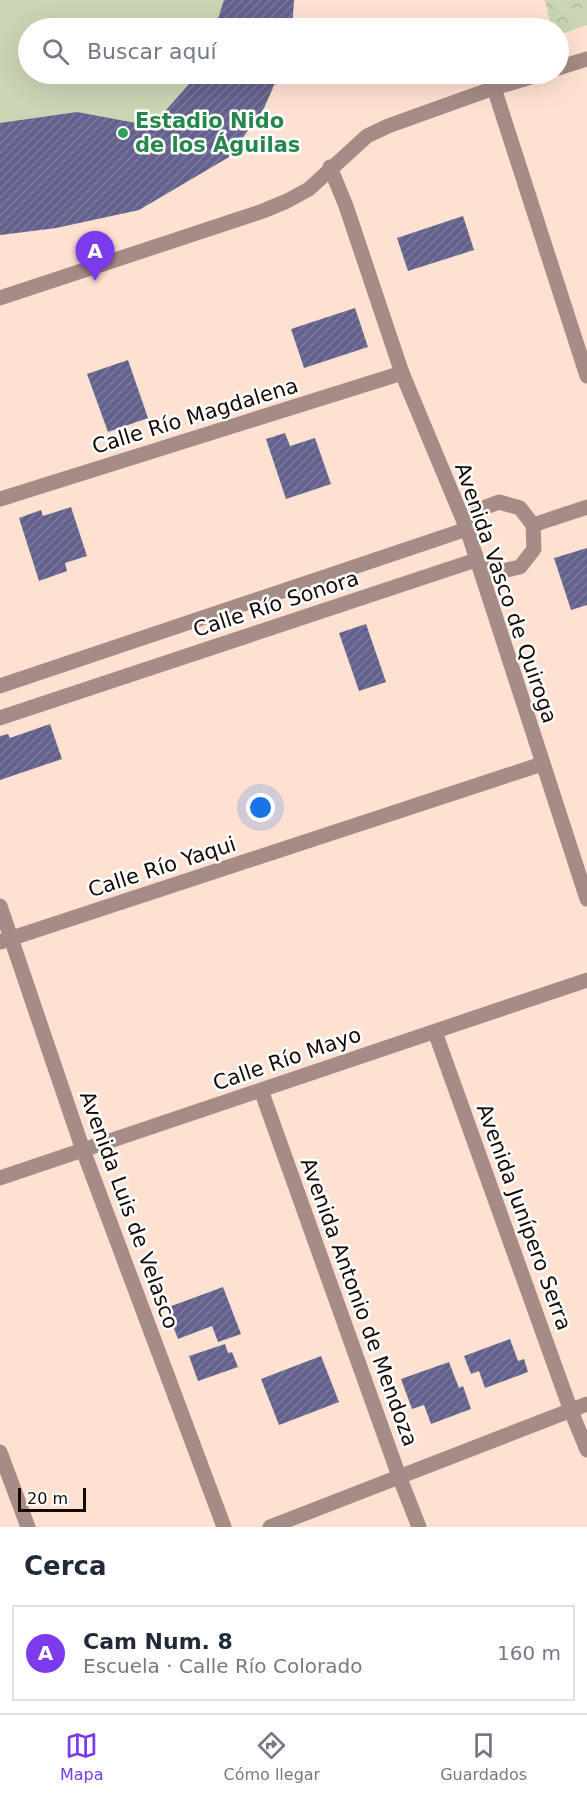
<!DOCTYPE html>
<html lang="es">
<meta charset="utf-8">
<style>
:root{--surface:#fff;--page:#f6f6f7;--text:#1f2937;--muted:#747a83;--line:#e0e1e3;--accent:#7c3aed}
body{margin:0;font-family:"DejaVu Sans",sans-serif;background:var(--page);color:var(--text)}
.scale{position:absolute;left:18px;bottom:15px;width:68px;box-sizing:border-box;padding-left:6px;border:3px solid #140904;border-top:0;font-size:16px;line-height:21px;white-space:nowrap;color:#140904;-webkit-text-stroke:4px #fff;paint-order:stroke}
.you{position:absolute;left:261px;top:808px;width:21px;height:21px;margin:-15px;border:4px solid #fff;border-radius:50%;background:#1a73e8;box-shadow:0 0 0 9px #1a73e833}
.badge{display:grid;place-items:center;width:39px;height:39px;border-radius:50%;background:var(--accent);color:#fff;font-size:20px;font-weight:700}
.pin{position:absolute;translate:-50% -50px;filter:drop-shadow(0 2px 3px #0008)}
.pin::after{content:'';position:absolute;top:32px;width:21px;height:18px;background:inherit;clip-path:polygon(0 0,100% 0,50% 100%)}
.list{margin:0;padding:0;list-style:none}
h2{display:flex;justify-content:space-between;align-items:center;height:78px;margin:0;padding:0 24px;font-size:26px}
h2 small{font-size:20px;font-weight:400;color:var(--muted)}
.list li{display:grid;grid-template-columns:39px 1fr auto;gap:18px;align-items:center;box-sizing:border-box;height:96px;margin:0 12px 12px;padding:0 12px;border:2px solid var(--line);border-radius:0px}
.list b{display:block;font-size:22px;white-space:nowrap}
.list p{margin:0;font-size:20px;white-space:nowrap;color:var(--muted)}
.list em{font-size:20px;font-style:normal;color:var(--muted)}
.icon{flex:none;width:33px;height:33px;fill:none;stroke:currentColor;stroke-width:2;stroke-linecap:round;stroke-linejoin:round}
.map{position:relative;flex:none;width:587px;height:1527px;overflow:hidden}
.search{position:absolute;background:var(--surface);box-shadow:0 6px 24px #0002;left:18px;right:18px;top:18px;height:66px;display:flex;align-items:center;gap:15px;box-sizing:border-box;padding:0 21px;border-radius:33px;color:var(--muted);font-size:22px}
.sheet{height:186px;background:var(--surface)}
nav{display:flex;justify-content:space-around;align-items:center;box-sizing:border-box;height:84px;border-top:2px solid var(--line);background:var(--surface);font-size:16px;color:var(--muted)}
nav a{display:grid;justify-items:center;gap:3px}
nav .on{color:var(--accent)}
.map>svg:first-child{display:block}
.green{fill:#cbd5b4}
.forest{fill:url(#forest-crowns)}
.building{fill:url(#building-hatch)}
.lines{fill:none;stroke-linecap:round;stroke-linejoin:round}
.minor{stroke:#a58c86;stroke-width:15}
.leisure-dot{fill:#2e9e5b;stroke:#fff;stroke-width:2}
.labels{text-anchor:middle;stroke-width:5;stroke-linejoin:round;paint-order:stroke}
.leisure-label{font-size:21px;font-weight:bold;fill:#27864d;stroke:#fff;text-anchor:start}
.street-label{font-size:21px;fill:#140904;stroke:#fff}
</style>
<div class="map">
<svg width="587" height="1527" viewBox="0 0 587 1527">
<defs>
<pattern id="forest-crowns" width="20" height="18" patternUnits="userSpaceOnUse" patternTransform="scale(1.5)"><rect width="20" height="18" fill="#cbd5b4"/><path d="M2 6a3 3 0 1 1 6 0M12 15a3 3 0 1 1 6 0" fill="none" stroke="#adb699"/></pattern>
<pattern id="building-hatch" width="6" height="6" patternUnits="userSpaceOnUse" patternTransform="scale(1.5)"><rect width="6" height="6" fill="#63618e"/><path d="M-1 1l2-2M0 6l6-6M5 7l2-2" fill="none" stroke="#7c7a99"/></pattern>
</defs>
<rect width="100%" height="100%" fill="#fee1d1"/>
<!-- green -->
<polygon class="green" points="0,0 294,0 292,28 28,28 28,74 279,74 264,108 229,157 139,210 56,228 0,235"/>
<!-- forest -->
<polygon class="forest" points="545,0 587,0 587,25 559,35 558,28 551,28"/>
<!-- building -->
<g class="building">
<polygon points="224,0 294,0 292,28 215,28"/>
<polygon points="198,74 279,74 264,108 229,157 139,210 56,228 0,235 0,123 77,112 152,126"/>
<polygon points="463,216 474,250 408,271 397,238"/>
<polygon points="355,308 368,347 304,368 291,329"/>
<polygon points="128,360 148,418 108,432 87,374"/>
<polygon points="285,433 290,446 315,438 331,484 286,499 266,439"/>
<polygon points="71,507 87,556 65,563 67,571 39,581 19,518 41,510 43,516"/>
<polygon points="587,548 587,605 571,610 554,558"/>
<polygon points="366,624 386,682 359,691 339,633"/>
<polygon points="50,724 62,759 0,780 0,736 8,734 10,738"/>
<polygon points="223,1287 241,1334 218,1342 212,1326 178,1339 166,1308"/>
<polygon points="510,1339 518,1361 524,1359 528,1372 485,1388 479,1371 471,1374 464,1356"/>
<polygon points="225,1344 228,1353 232,1352 238,1367 198,1381 189,1356"/>
<polygon points="321,1356 339,1402 279,1425 261,1379"/>
<polygon points="449,1362 459,1388 463,1386 471,1409 431,1424 424,1405 412,1409 401,1379"/>
</g>
<g class="lines">
<!-- minor -->
<g class="minor">
<polyline points="558,68 587,59"/>
<polyline points="494,88 587,376"/>
<polyline points="330,167 346,206 402,373 467,529 587,899"/>
<polyline points="0,298 263,211 287,201 309,189 367,136 388,126 494,88 541,74"/>
<polyline points="0,499 402,373"/>
<polyline points="533,525 587,507"/>
<polyline points="0,686 467,529 478,510 499,502 520,508 533,525 534,549 520,567 497,572 476,560 0,718"/>
<polyline points="0,906 83,1150 224,1527"/>
<polyline points="0,942 542,764"/>
<polyline points="435,1032 571,1411 587,1450"/>
<polyline points="261,1090 399,1476 419,1527"/>
<polyline points="0,1178 587,980"/>
<polyline points="0,1452 28,1527"/>
<polyline points="270,1527 587,1404"/>
</g>
</g>
<!-- markers -->
<circle class="leisure-dot" cx="123" cy="133" r="6"/>
<g class="labels">
<!-- leisure labels -->
<g class="leisure-label">
<text x="135" y="128">Estadio Nido<tspan x="135" dy="24">de los Águilas</tspan></text>
</g>
<!-- street labels -->
<g class="street-label">
<text transform="translate(195 416) rotate(-17)" y="7">Calle Río Magdalena</text>
<text transform="translate(506 593) rotate(71)" y="7">Avenida Vasco de Quiroga</text>
<text transform="translate(276 604) rotate(-18)" y="7">Calle Río Sonora</text>
<text transform="translate(162 867) rotate(-18)" y="7">Calle Río Yaqui</text>
<text transform="translate(287 1059) rotate(-19)" y="7">Calle Río Mayo</text>
<text transform="translate(129 1210) rotate(70)" y="7">Avenida Luis de Velasco</text>
<text transform="translate(524 1217) rotate(70)" y="7">Avenida Junípero Serra</text>
<text transform="translate(359 1302) rotate(70)" y="7">Avenida Antonio de Mendoza</text>
</g>
</g>
</svg>
<div class="scale">20 m</div>
<div class="you"></div>
<div class="pin badge" style="left:95px;top:281px">A</div>
<div class="search"><svg class="icon" aria-label="search" viewBox="0 0 24 24"><circle cx="10" cy="10" r="6"/><path d="M15 15l6 6"/></svg>Buscar aquí</div>
</div>
<section class="sheet">
<h2>Cerca<small></small></h2>
<ul class="list">
<li><span class="badge">A</span><div><b>Cam Num. 8</b><p>Escuela · Calle Río Colorado</p></div><em>160 m</em></li>
</ul>
</section>
<nav>
<a class="on"><svg class="icon" aria-label="map" viewBox="0 0 24 24"><path d="M3 6l6-2 6 2 6-2v14l-6 2-6-2-6 2zM9 4v14M15 6v14"/></svg>Mapa</a>
<a><svg class="icon" aria-label="directions" viewBox="0 0 24 24"><path d="M12 3l9 9-9 9-9-9zM9 14v-3h6M13 9l2 2-2 2"/></svg>Cómo llegar</a>
<a><svg class="icon" aria-label="saved" viewBox="0 0 24 24"><path d="M7 4h10v16l-5-4-5 4z"/></svg>Guardados</a>
</nav>
